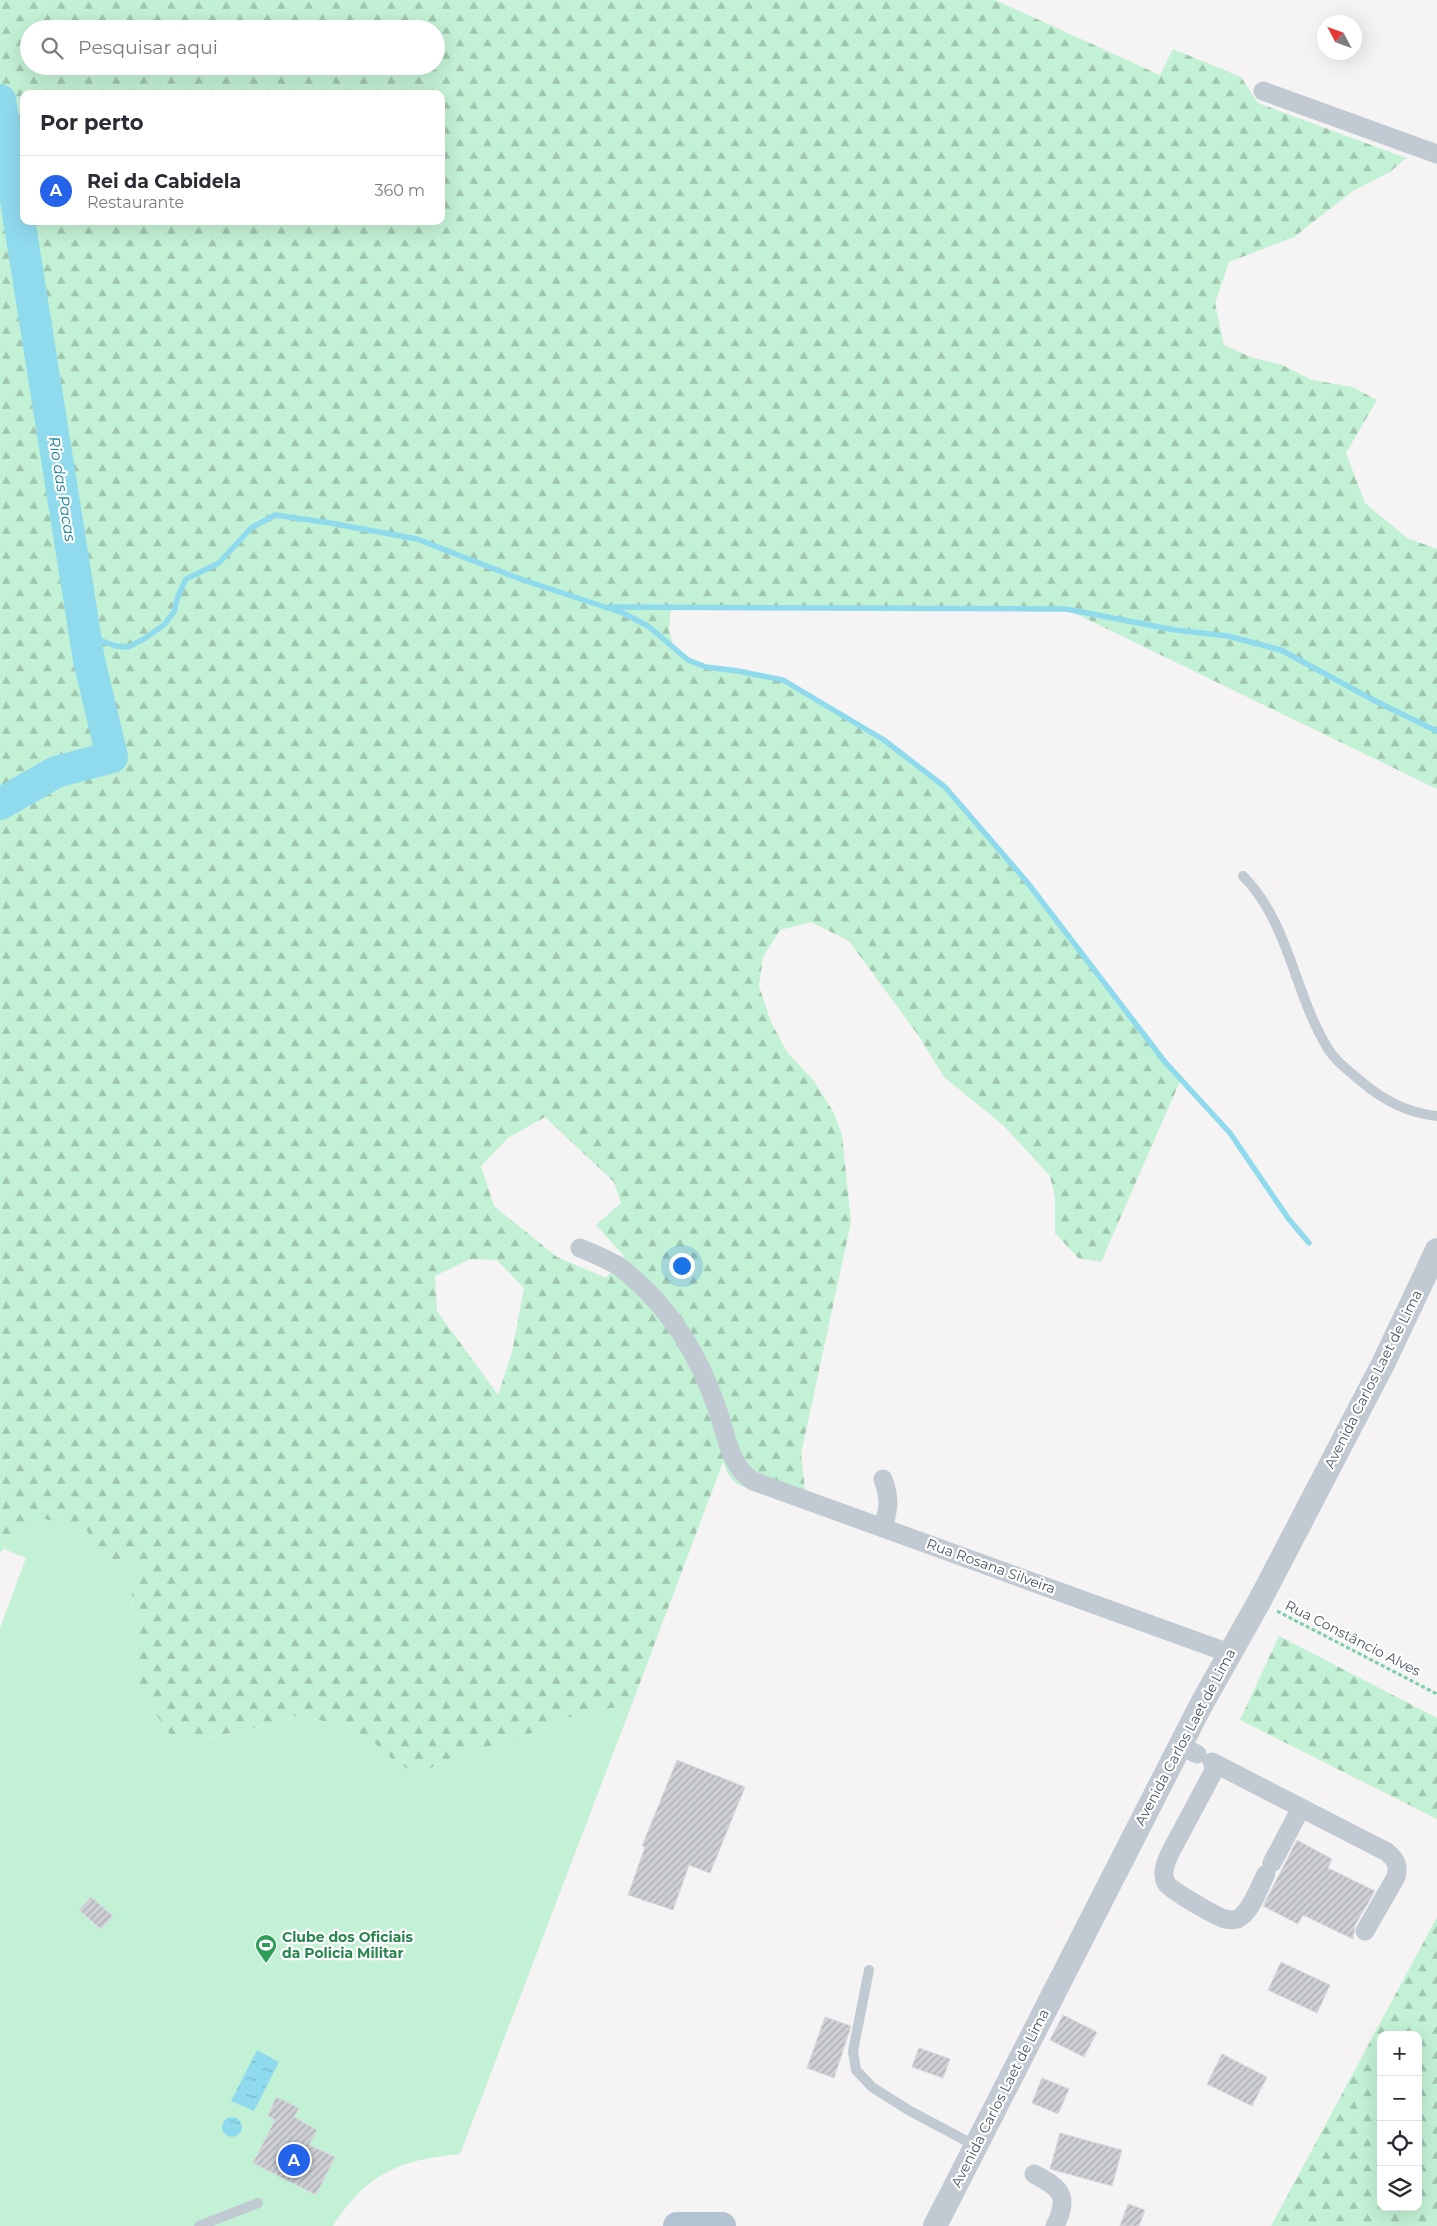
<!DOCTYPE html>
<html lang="pt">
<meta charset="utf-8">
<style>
:root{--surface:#fff;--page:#f7f7f7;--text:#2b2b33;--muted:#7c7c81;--line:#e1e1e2;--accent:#2563eb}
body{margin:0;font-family:Montserrat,sans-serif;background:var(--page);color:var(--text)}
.controls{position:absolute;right:15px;bottom:15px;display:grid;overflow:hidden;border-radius:10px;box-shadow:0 5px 20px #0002}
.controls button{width:45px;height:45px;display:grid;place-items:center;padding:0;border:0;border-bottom:1px solid var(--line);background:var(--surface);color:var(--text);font:25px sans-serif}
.compass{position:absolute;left:1317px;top:15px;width:45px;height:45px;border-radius:50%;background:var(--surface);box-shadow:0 5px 20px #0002;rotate:311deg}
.you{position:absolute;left:681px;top:1265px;width:18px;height:18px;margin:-12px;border:4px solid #fff;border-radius:50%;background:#1a73e8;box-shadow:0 0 0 8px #1a73e833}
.badge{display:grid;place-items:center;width:32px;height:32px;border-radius:50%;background:var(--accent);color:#fff;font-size:16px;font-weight:700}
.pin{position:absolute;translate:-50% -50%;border:2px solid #fff;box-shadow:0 1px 5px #0006}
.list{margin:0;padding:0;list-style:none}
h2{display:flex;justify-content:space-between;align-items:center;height:65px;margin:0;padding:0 20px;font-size:21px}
h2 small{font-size:16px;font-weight:400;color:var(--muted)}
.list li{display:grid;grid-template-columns:32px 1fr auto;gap:15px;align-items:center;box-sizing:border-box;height:70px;padding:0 20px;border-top:1px solid var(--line)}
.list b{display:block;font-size:19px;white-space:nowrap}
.list p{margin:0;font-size:16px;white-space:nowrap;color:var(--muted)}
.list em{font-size:16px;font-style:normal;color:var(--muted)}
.icon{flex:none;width:28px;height:28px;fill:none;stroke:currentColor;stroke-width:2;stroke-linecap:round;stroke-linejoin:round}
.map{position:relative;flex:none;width:1437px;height:2226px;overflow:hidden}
.search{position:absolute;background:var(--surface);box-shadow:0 5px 20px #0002;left:20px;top:20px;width:425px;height:55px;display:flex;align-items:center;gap:12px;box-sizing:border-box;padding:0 18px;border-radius:28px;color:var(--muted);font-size:19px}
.panel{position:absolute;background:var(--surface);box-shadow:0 5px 20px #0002;left:20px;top:90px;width:425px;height:135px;border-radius:10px}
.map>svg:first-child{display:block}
.forest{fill:url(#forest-firs);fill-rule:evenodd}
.garden{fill:#c3f1d5}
.water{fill:url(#water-ripples)}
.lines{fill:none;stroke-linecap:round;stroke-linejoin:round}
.stream{stroke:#90daee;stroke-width:5.5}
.river{stroke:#90daee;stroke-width:32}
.building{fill:url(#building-hatch);stroke:#d7d9de}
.path{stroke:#7ad0a6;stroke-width:3;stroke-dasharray:4 2.5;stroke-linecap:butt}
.service{stroke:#c1cad2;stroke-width:10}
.minor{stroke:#c1cad2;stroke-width:19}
.tertiary{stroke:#c1cad2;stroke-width:24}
.primary{stroke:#b3c2d1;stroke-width:28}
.labels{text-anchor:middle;stroke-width:4.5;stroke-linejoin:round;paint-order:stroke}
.street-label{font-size:14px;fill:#4a5661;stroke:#fff}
.leisure-label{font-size:14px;font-weight:bold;fill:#27864d;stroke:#fff;text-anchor:start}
.water-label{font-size:15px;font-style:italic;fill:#0c7c9b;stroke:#fff}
</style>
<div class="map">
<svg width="1437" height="2226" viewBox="0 0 1437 2226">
<defs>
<pattern id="forest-firs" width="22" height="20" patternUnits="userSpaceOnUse" patternTransform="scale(1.25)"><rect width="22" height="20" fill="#c3f1d5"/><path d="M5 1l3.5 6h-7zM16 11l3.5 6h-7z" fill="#a0c6b0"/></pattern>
<pattern id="water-ripples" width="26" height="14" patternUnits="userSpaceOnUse" patternTransform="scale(1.25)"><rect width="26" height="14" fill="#90daee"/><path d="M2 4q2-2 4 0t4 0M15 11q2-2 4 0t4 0" fill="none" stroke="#78b4c4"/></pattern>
<pattern id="building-hatch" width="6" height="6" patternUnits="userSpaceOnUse" patternTransform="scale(1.25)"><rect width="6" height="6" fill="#cdcfd5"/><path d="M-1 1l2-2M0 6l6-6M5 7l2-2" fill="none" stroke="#a8abb0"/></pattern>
</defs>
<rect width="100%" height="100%" fill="#f5f3f3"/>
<!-- forest -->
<g class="forest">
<path d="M 0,0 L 995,0 L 1160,75 L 1173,49 L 1241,77 L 1258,103 L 1406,158 L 1390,172 L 1353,191 L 1294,237 L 1229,262 L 1215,303 L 1224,345 L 1253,358 L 1280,364 L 1312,380 L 1353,387 L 1377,400 L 1346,453 L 1365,503 L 1407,538 L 1437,549 L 1437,789 L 1066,609 L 671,608 L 669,631 L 674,647 L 688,660 L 706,667 L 738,671 L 783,680 L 884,740 L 945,787 L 1027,882 L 1165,1062 L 1181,1079 L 1101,1262 L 1078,1258 L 1055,1233 L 1055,1197 L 1050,1176 L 1003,1125 L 944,1077 L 918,1035 L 849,941 L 811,922 L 780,930 L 763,957 L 759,986 L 771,1022 L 787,1052 L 814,1081 L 834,1113 L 842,1135 L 851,1222 L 801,1454 L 805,1489 L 800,1508 L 737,1484 L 729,1476 L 723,1462 L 632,1704 L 570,1717 L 513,1741 L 457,1755 L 417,1775 L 393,1760 L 370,1739 L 330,1723 L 300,1715 L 255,1728 L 201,1739 L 171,1736 L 138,1689 L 131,1581 L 139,1552 L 104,1565 L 86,1529 L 6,1546 L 0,1553 ZM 29,29 L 436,29 L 436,66 L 29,66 ZM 24,94 L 441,94 L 441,221 L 24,221 ZM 545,1117 L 614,1182 L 621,1203 L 596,1225 L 624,1256 L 606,1278 L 557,1257 L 494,1206 L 481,1166 L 508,1138 ZM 470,1259 L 497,1260 L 524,1288 L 512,1352 L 498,1395 L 437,1311 L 435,1276 Z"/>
<polygon points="1279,1636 1437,1718 1437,1819 1240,1720"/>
<path d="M 1437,1917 L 1437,2226 L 1271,2226 ZM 1381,2035 L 1418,2035 L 1418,2207 L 1381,2207 Z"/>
</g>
<!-- garden -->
<path class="garden" d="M 41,1518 L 86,1529 L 104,1565 L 139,1552 L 131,1581 L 138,1689 L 171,1736 L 202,1739 L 255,1728 L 300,1715 L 330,1723 L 370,1739 L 393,1760 L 417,1775 L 457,1755 L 513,1741 L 570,1717 L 632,1704 L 460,2154 C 399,2160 367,2173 333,2226 L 0,2226 L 0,1628 L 26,1558 L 4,1549 Z"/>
<!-- water -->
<g class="water">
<polygon points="257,2050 279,2062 254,2111 231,2101"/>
<circle cx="232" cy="2127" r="10"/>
</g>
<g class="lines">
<!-- stream -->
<g class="stream">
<polyline points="609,607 1066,609 1175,630 1228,636 1281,650 1377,702 1437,731"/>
<polyline points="85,635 116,646 128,647 144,639 164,625 174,612 178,596 186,579 219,563 251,528 275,515 330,523 417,539 523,580 623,613 648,626 688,660 706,667 738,671 783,680 884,740 945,787 1027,882 1165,1062 1230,1133 1288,1218 1309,1243"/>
</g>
<!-- river -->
<polyline class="river" points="0,100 89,660 112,757 56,772 0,804"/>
</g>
<!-- building -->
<g class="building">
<polygon points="677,1760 745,1787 710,1873 689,1865 673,1910 628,1895 645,1847 642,1846"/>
<polygon points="1297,1840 1332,1859 1328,1868 1375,1891 1355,1925 1353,1939 1303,1915 1298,1924 1263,1906"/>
<polygon points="91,1897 113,1916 101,1929 79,1910"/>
<polygon points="1281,1962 1330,1985 1317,2013 1268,1990"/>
<polygon points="1063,2015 1097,2032 1084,2057 1050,2040"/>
<polygon points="825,2017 851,2026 834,2078 807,2068"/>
<polygon points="919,2048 950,2059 943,2078 912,2067"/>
<polygon points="1222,2054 1267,2077 1252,2106 1207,2084"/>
<polygon points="1042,2078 1069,2089 1058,2114 1032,2103"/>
<polygon points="276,2097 299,2108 294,2117 317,2130 309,2145 335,2157 316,2195 253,2163 275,2120 268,2116"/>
<polygon points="1060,2133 1122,2150 1112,2186 1050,2169"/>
<polygon points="1128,2204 1145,2210 1139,2226 1120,2226"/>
</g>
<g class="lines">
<!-- path -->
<polyline class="path" points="1277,1611 1437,1694"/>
<!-- service -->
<g class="service">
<path d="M 1243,876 C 1289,922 1294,993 1327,1047 C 1335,1061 1350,1072 1362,1082 C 1384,1101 1408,1113 1437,1116"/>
<polyline points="869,1970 853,2051 856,2070 872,2087 910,2111 976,2146"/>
<polyline points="199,2226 258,2203"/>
</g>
<!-- minor -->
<g class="minor">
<polyline points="1263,91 1437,154"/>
<path d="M 580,1248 C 592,1253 604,1258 615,1264 C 621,1267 627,1273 633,1278 C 672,1312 700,1359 717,1408 C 726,1433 729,1466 753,1481 L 1229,1653"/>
<path d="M 883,1527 C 889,1509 890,1498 883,1479"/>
<polyline points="1180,1746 1197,1754"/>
<path d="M 1212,1762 L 1387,1852 C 1396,1860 1399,1865 1396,1877 L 1365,1931"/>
<path d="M 1217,1765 L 1170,1853 C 1166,1862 1161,1873 1166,1883 C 1170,1890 1217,1917 1225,1919 C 1229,1920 1234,1920 1237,1919 C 1251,1913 1259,1887 1266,1874"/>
<polyline points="1272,1863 1301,1808"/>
<path d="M 1034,2174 C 1061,2188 1070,2196 1055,2226"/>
</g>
<!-- tertiary -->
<polyline class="tertiary" points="935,2226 1201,1705 1259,1602 1383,1364 1437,1250"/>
<!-- primary -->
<polyline class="primary" points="677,2226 722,2226"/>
</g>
<!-- icons -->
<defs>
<g id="stadium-pin" transform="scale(1.125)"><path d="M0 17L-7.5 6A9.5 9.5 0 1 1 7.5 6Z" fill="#2e9e5b" stroke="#fff"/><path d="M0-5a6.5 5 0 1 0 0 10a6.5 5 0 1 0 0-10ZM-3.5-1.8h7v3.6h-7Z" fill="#fff"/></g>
</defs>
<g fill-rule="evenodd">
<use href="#stadium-pin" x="266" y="1945"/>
</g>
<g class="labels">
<!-- street labels -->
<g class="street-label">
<text transform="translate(1373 1379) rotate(-63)" y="5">Avenida Carlos Laet de Lima</text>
<text transform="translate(991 1566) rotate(20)" y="5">Rua Rosana Silveira</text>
<text transform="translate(1353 1638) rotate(27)" y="5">Rua Constâncio Alves</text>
<text transform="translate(1185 1737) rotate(-62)" y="5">Avenida Carlos Laet de Lima</text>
<text transform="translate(1000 2098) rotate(-63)" y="5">Avenida Carlos Laet de Lima</text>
</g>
<!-- leisure labels -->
<g class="leisure-label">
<text x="282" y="1942">Clube dos Oficiais<tspan x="282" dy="16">da Policia Militar</tspan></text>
</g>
<!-- water labels -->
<g class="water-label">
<text transform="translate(62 489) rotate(81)" y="5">Rio das Pacas</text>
</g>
</g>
</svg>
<div class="controls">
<button>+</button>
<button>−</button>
<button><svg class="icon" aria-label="locate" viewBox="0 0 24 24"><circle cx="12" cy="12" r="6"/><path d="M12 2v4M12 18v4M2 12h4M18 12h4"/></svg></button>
<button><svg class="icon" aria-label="layers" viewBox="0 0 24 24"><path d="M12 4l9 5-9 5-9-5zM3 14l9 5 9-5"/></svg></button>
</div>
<svg class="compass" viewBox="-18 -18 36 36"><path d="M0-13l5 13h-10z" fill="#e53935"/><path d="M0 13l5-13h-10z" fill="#7c7c81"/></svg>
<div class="you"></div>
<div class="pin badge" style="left:294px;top:2160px">A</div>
<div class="search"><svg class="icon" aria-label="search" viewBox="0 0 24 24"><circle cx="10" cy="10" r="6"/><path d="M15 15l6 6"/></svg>Pesquisar aqui</div>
<section class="panel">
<h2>Por perto<small></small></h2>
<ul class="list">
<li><span class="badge">A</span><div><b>Rei da Cabidela</b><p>Restaurante</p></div><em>360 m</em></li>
</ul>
</section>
</div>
